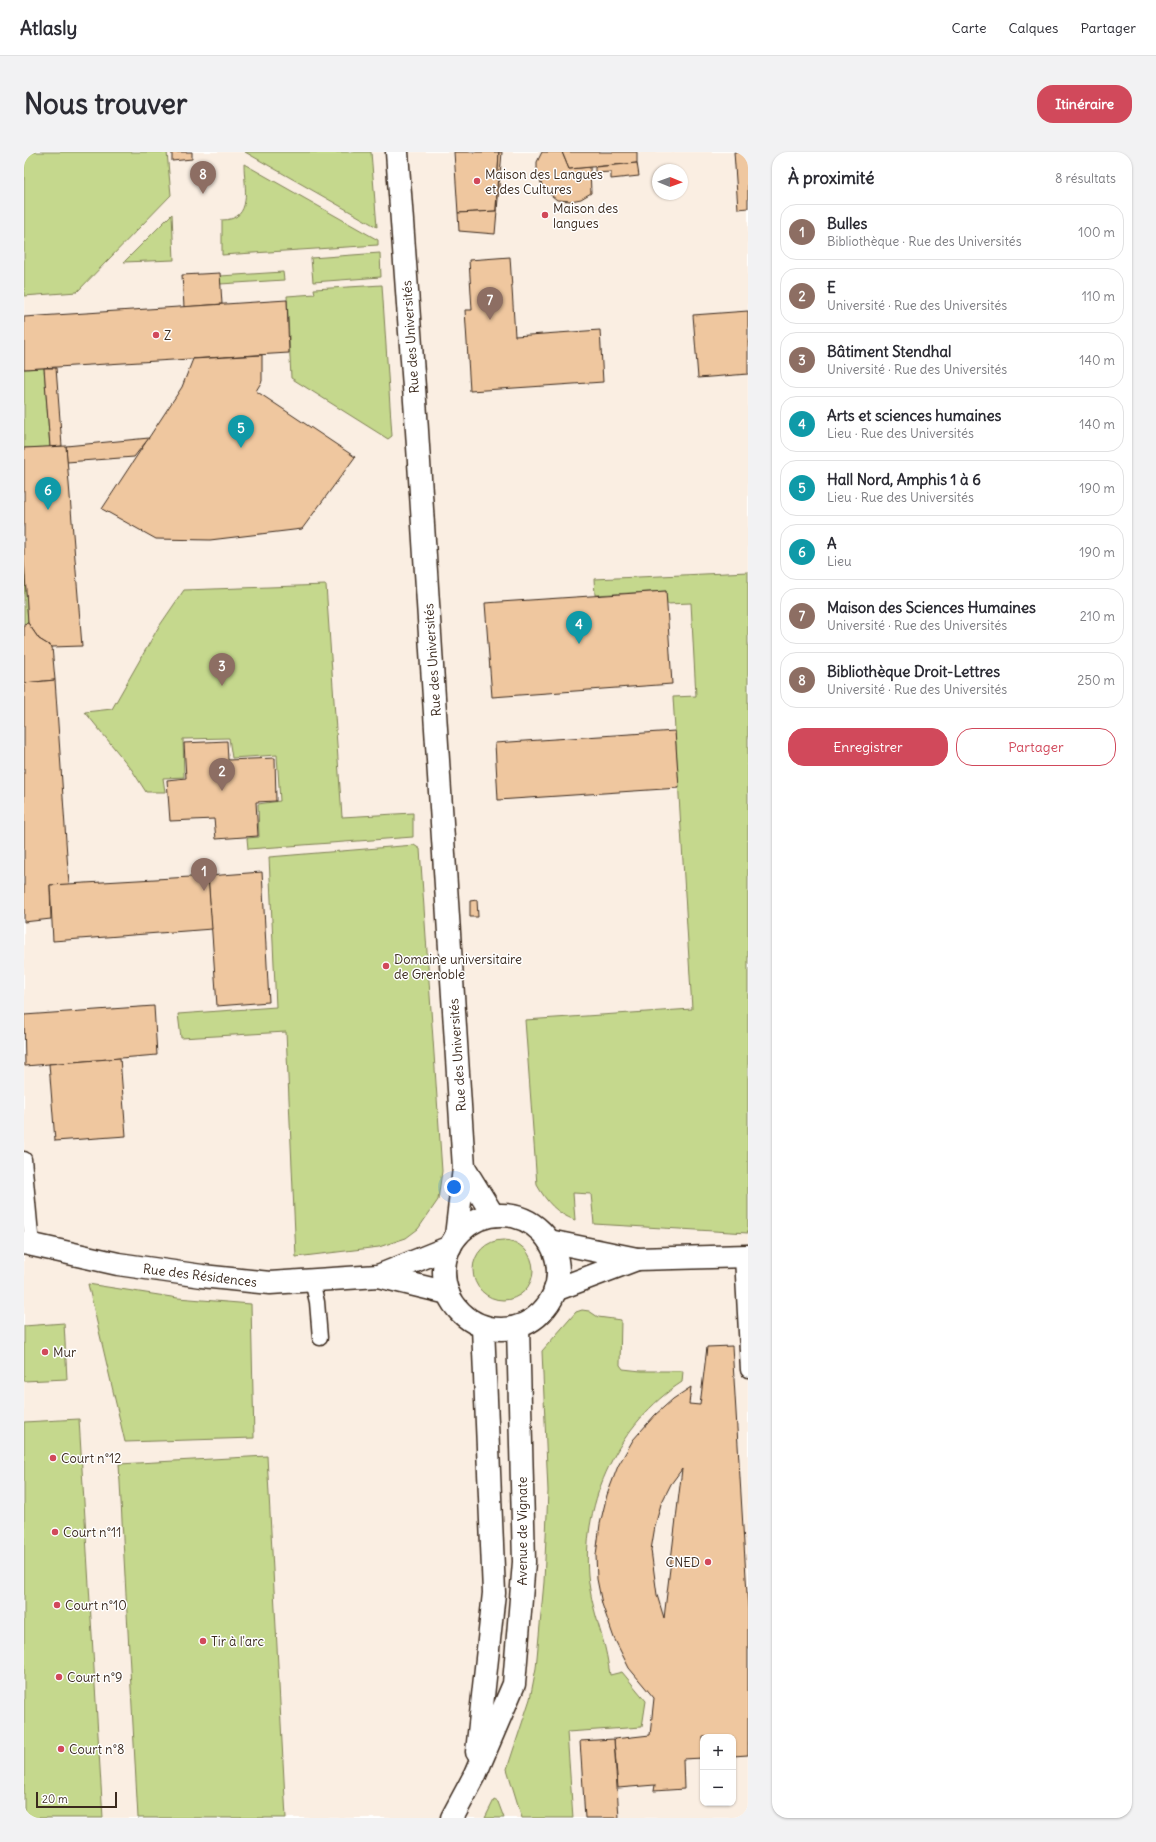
<!DOCTYPE html>
<html lang="fr">
<meta charset="utf-8">
<style>
:root{--surface:#fff;--page:#f2f2f3;--text:#2b2b33;--muted:#7c7c81;--line:#e1e1e2;--accent:#d1495b}
body{margin:0;font-family:Delius,sans-serif;background:var(--page);color:var(--text)}
.controls{position:absolute;right:12px;bottom:12px;display:grid;overflow:hidden;border-radius:8px;box-shadow:0 1px 3px #0004}
.controls button{width:36px;height:36px;display:grid;place-items:center;padding:0;border:0;border-bottom:1px solid var(--line);background:var(--surface);color:var(--text);font:20px sans-serif}
.compass{position:absolute;left:628px;top:12px;width:36px;height:36px;border-radius:50%;background:var(--surface);box-shadow:0 1px 3px #0004;rotate:91deg}
.scale{position:absolute;left:12px;bottom:10px;width:81px;box-sizing:border-box;padding-left:4px;border:2px solid #3b2a1e;border-top:0;font-size:11px;line-height:14px;white-space:nowrap;color:#3b2a1e;-webkit-text-stroke:3px #fff;paint-order:stroke}
.you{position:absolute;left:430px;top:1035px;width:14px;height:14px;margin:-10px;border:3px solid #fff;border-radius:50%;background:#1a73e8;box-shadow:0 0 0 6px #1a73e833}
.badge{display:grid;place-items:center;width:26px;height:26px;border-radius:50%;background:var(--accent);color:#fff;font-size:13px;font-weight:700}
.pin{position:absolute;translate:-50% -33px;filter:drop-shadow(0 1px 2px #0008)}
.pin::after{content:'';position:absolute;top:21px;width:14px;height:12px;background:inherit;clip-path:polygon(0 0,100% 0,50% 100%)}
.list{margin:0;padding:0;list-style:none}
h2{display:flex;justify-content:space-between;align-items:center;height:52px;margin:0;padding:0 16px;font-size:17px}
h2 small{font-size:13px;font-weight:400;color:var(--muted)}
.list li{display:grid;grid-template-columns:26px 1fr auto;gap:12px;align-items:center;box-sizing:border-box;height:56px;margin:0 8px 8px;padding:0 8px;border:1px solid var(--line);border-radius:16px}
.list b{display:block;font-size:15px;white-space:nowrap}
.list p{margin:0;font-size:13px;white-space:nowrap;color:var(--muted)}
.list em{font-size:13px;font-style:normal;color:var(--muted)}
.actions{display:flex;gap:8px;padding:12px 16px}
.actions a{flex:1;padding:9px 0;border:1px solid var(--accent);border-radius:16px;text-align:center;font-size:14px;color:var(--accent)}
.actions .main{background:var(--accent);color:#fff}
.map{position:relative;flex:none;width:724px;height:1666px;overflow:hidden;border-radius:16px}
header{display:flex;align-items:center;gap:24px;box-sizing:border-box;height:56px;padding:0 20px;background:var(--surface);border-bottom:1px solid var(--line)}
header strong{font-size:19px}
nav{display:flex;gap:22px;margin-inline-start:auto;font-size:14px}
.intro{display:flex;align-items:center;justify-content:space-between;box-sizing:border-box;height:96px;padding:0 24px}
h1{margin:0;font-size:28px}
.button{padding:10px 18px;border-radius:16px;background:var(--accent);color:#fff;font-size:14px;font-weight:700}
main{display:flex;gap:24px;padding:0 24px}
aside{flex:1;background:var(--surface);border-radius:16px;box-shadow:0 1px 3px #0004}
.map>svg:first-child{display:block}
.built{fill:#faeee2;fill-rule:evenodd}
.green{fill:#c5d88d;stroke:#808156}
.building{fill:#efc79f;stroke:#3b2a1e;fill-rule:evenodd}
.lines{fill:none;stroke-linecap:round;stroke-linejoin:round}
.lane-casing{stroke:#3b2a1e;stroke-width:17}
.street-casing{stroke:#3b2a1e;stroke-width:25}
.secondary-casing{stroke:#3b2a1e;stroke-width:25}
.lane{stroke:#fff;stroke-width:14}
.street{stroke:#fff;stroke-width:22}
.secondary{stroke:#fff;stroke-width:22}
.poi-dot{fill:#d1495b;stroke:#fff;stroke-width:1.5}
.labels{text-anchor:middle;stroke-width:3;stroke-linejoin:round;paint-order:stroke}
.poi-label{font-size:13px;fill:#3b2a1e;stroke:#fff;text-anchor:start}
.street-label{font-size:13px;fill:#3b2a1e;stroke:#fff}
</style>
<header>
<strong>Atlasly</strong>
<nav><a>Carte</a><a>Calques</a><a>Partager</a></nav>
</header>
<div class="intro"><h1>Nous trouver</h1><a class="button">Itinéraire</a></div>
<main>
<div class="map">
<svg width="724" height="1666" viewBox="0 0 724 1666">
<rect width="100%" height="100%" fill="#fff"/>
<filter id="ink" filterUnits="userSpaceOnUse"><feTurbulence type="fractalNoise" baseFrequency=".025" numOctaves="2"/><feDisplacementMap in="SourceGraphic" scale="8" xChannelSelector="R" yChannelSelector="G"/><feConvolveMatrix kernelMatrix="1 2 1 2 8 2 1 2 1" color-interpolation-filters="sRGB"/></filter>
<g filter="url(#ink)">
<!-- built -->
<path class="built" d="M 0,0 L 724,0 L 724,1666 L 0,1666 ZM 634,18 L 658,18 L 658,42 L 634,42 ZM 679,1585 L 709,1585 L 709,1651 L 679,1651 Z"/>
<!-- green -->
<g class="green">
<polygon points="0,0 143,0 147,43 53,140 0,144"/>
<polygon points="221,0 347,0 353,75"/>
<path d="M 220,12 L 354,88 L 354,93 L 198,103 L 198,68 C 230,68 220,35 220,12 Z"/>
<polygon points="148,62 150,108 100,110"/>
<polygon points="356,101 357,125 289,130 287,106"/>
<polygon points="259,120 260,128 196,132 196,124"/>
<polygon points="358,133 368,284 364,287 267,226 263,144 291,142 290,137"/>
<polygon points="20,216 26,295 0,296 0,217"/>
<polygon points="0,406 4,471 0,472"/>
<path d="M 724,420 L 724,1081 L 570,1072 L 567,1042 L 549,1041 L 551,1068 C 533,1062 522,1049 513,1033 L 501,868 L 668,857 L 649,545 L 672,544 L 667,451 L 643,452 L 642,439 L 571,443 L 570,427 Z"/>
<polygon points="302,433 318,665 389,661 389,685 224,697 223,686 235,685 234,652 256,649 253,603 208,606 205,586 159,587 160,625 139,626 141,640 122,640 108,618 61,560 88,557 134,476 160,438"/>
<polygon points="390,693 396,697 418,1019 414,1048 394,1077 382,1086 355,1095 272,1105 262,880 157,886 154,862 252,855 245,705"/>
<circle cx="479" cy="1118" r="30"/>
<polygon points="64,1132 154,1146 227,1152 230,1286 101,1290"/>
<path d="M 558,1158 L 565,1159 L 574,1165 L 597,1168 L 596,1213 L 599,1217 L 617,1219 L 659,1219 L 658,1230 C 595,1271 558,1348 564,1423 C 566,1445 572,1464 578,1485 C 582,1497 584,1510 586,1523 L 598,1520 L 622,1549 L 618,1575 L 543,1580 L 549,1666 L 498,1666 L 483,1617 L 506,1547 L 512,1516 L 520,1430 L 524,1339 L 518,1199 L 552,1160 Z"/>
<polygon points="40,1171 43,1227 0,1229 0,1174"/>
<polygon points="55,1267 79,1666 0,1666 0,1270"/>
<polygon points="243,1304 262,1666 114,1666 95,1312"/>
<polygon points="470,1648 474,1650 480,1666 461,1666"/>
</g>
<!-- building -->
<g class="building">
<polygon points="148,0 168,0 168,7 148,9"/>
<polygon points="430,0 475,0 472,59 434,61"/>
<polygon points="475,0 478,0 471,82 435,79 434,61 472,59"/>
<polygon points="518,0 538,0 545,17 566,15 567,41 557,47 547,49 533,48 523,40 517,31 513,20 513,10"/>
<polygon points="538,0 613,0 613,11 545,17"/>
<polygon points="710,0 724,0 724,56 714,57"/>
<polygon points="613,11 615,24 587,27 587,20 571,21 571,15"/>
<polygon points="486,105 491,184 576,178 579,230 446,239 441,158 448,158 445,108"/>
<polygon points="196,121 198,152 160,155 158,123"/>
<polygon points="263,148 265,201 0,217 0,165"/>
<polygon points="724,159 724,222 674,226 669,163"/>
<polygon points="238,203 238,229 232,239 331,305 278,377 186,388 132,387 78,357 158,235 169,207"/>
<polygon points="20,216 32,216 38,294 26,295"/>
<polygon points="125,286 110,305 43,310 42,294"/>
<polygon points="42,294 58,494 28,495 15,487 4,471 0,406 0,296"/>
<polygon points="642,439 648,532 468,545 461,451"/>
<polygon points="4,471 15,487 28,495 31,528 0,531 0,472"/>
<polygon points="31,528 45,733 26,733 27,767 0,770 0,531"/>
<polygon points="651,579 655,636 474,648 471,591"/>
<polygon points="203,589 204,608 251,606 252,649 232,650 234,684 192,687 190,667 146,669 143,628 162,626 160,591"/>
<polygon points="238,720 245,850 193,854 184,724"/>
<polygon points="184,724 188,777 29,789 26,733"/>
<polygon points="453,748 454,765 446,765 446,749"/>
<polygon points="130,854 133,903 1,914 0,863"/>
<polygon points="96,906 102,984 31,989 25,912"/>
<path d="M 708,1194 L 724,1458 L 724,1603 L 709,1604 L 709,1585 L 679,1585 L 679,1606 L 659,1607 L 660,1637 L 630,1639 L 631,1633 L 594,1636 L 590,1587 L 626,1583 L 630,1546 L 605,1516 L 590,1486 L 578,1452 L 573,1427 L 572,1403 L 576,1372 L 583,1343 L 594,1314 L 609,1288 L 631,1263 L 649,1247 L 667,1235 L 665,1252 L 676,1253 L 683,1195 ZM 658,1317 L 640,1466 L 633,1443 L 627,1398 L 631,1374 L 637,1352 L 647,1332 Z"/>
<polygon points="590,1587 595,1666 561,1666 556,1589"/>
</g>
<g class="lines">
<!-- lane casing -->
<g class="lane-casing">
<g id="lane">
<polyline points="0,1007 8,1094"/>
<polyline points="718,1105 724,1218"/>
<polyline points="288,1129 293,1150 296,1186"/>
</g>
</g>
<!-- street casing -->
<g class="street-casing">
<g id="street">
<polyline points="373,0 392,263 440,1016 432,1084"/>
<polyline points="440,1016 469,1063"/>
</g>
</g>
<!-- secondary casing -->
<g class="secondary-casing">
<g id="secondary">
<circle cx="477" cy="1120" r="57"/>
<polyline points="525,1089 613,1107 724,1104"/>
<polyline points="0,1091 94,1112 178,1124 246,1131 354,1124 426,1095"/>
<polyline points="354,1124 424,1141"/>
<polyline points="531,1138 613,1107"/>
<polyline points="453,1600 470,1441 459,1175"/>
<polyline points="428,1666 451,1623 490,1532 500,1410 494,1175"/>
</g>
</g>
<!-- lane -->
<use href="#lane" class="lane"/>
<!-- street -->
<use href="#street" class="street"/>
<!-- secondary -->
<use href="#secondary" class="secondary"/>
</g>
</g>
<!-- markers -->
<g class="poi-dot">
<circle cx="453" cy="29" r="4"/>
<circle cx="521" cy="63" r="4"/>
<circle cx="132" cy="183" r="4"/>
<circle cx="362" cy="814" r="4"/>
<circle cx="21" cy="1200" r="4"/>
<circle cx="29" cy="1306" r="4"/>
<circle cx="31" cy="1380" r="4"/>
<circle cx="684" cy="1410" r="4"/>
<circle cx="33" cy="1453" r="4"/>
<circle cx="179" cy="1489" r="4"/>
<circle cx="35" cy="1525" r="4"/>
<circle cx="37" cy="1597" r="4"/>
</g>
<g class="labels">
<!-- poi labels -->
<g class="poi-label">
<text x="461" y="27">Maison des Langues<tspan x="461" dy="15">et des Cultures</tspan></text>
<text x="529" y="61">Maison des<tspan x="529" dy="15">langues</tspan></text>
<text x="140" y="188">Z</text>
<text x="370" y="812">Domaine universitaire<tspan x="370" dy="15">de Grenoble</tspan></text>
<text x="29" y="1205">Mur</text>
<text x="37" y="1311">Court n°12</text>
<text x="39" y="1385">Court n°11</text>
<text x="676" y="1415" text-anchor="end">CNED</text>
<text x="41" y="1458">Court n°10</text>
<text x="187" y="1494">Tir à l'arc</text>
<text x="43" y="1530">Court n°9</text>
<text x="45" y="1602">Court n°8</text>
</g>
<!-- street labels -->
<g class="street-label">
<text transform="translate(386 185) rotate(-94)" y="5">Rue des Universités</text>
<text transform="translate(408 508) rotate(-94)" y="5">Rue des Universités</text>
<text transform="translate(433 903) rotate(-94)" y="5">Rue des Universités</text>
<text transform="translate(176 1123) rotate(7)" y="5">Rue des Résidences</text>
<text transform="translate(498 1379) rotate(-90)" y="5">Avenue de Vignate</text>
</g>
</g>
</svg>
<div class="controls">
<button>+</button>
<button>−</button>
</div>
<svg class="compass" viewBox="-18 -18 36 36"><path d="M0-13l5 13h-10z" fill="#e53935"/><path d="M0 13l5-13h-10z" fill="#7c7c81"/></svg>
<div class="scale">20 m</div>
<div class="you"></div>
<div class="pin badge" style="left:180px;top:739px;background:#8d6e63">1</div>
<div class="pin badge" style="left:198px;top:639px;background:#8d6e63">2</div>
<div class="pin badge" style="left:198px;top:534px;background:#8d6e63">3</div>
<div class="pin badge" style="left:555px;top:492px;background:#0f9aa8">4</div>
<div class="pin badge" style="left:217px;top:296px;background:#0f9aa8">5</div>
<div class="pin badge" style="left:24px;top:358px;background:#0f9aa8">6</div>
<div class="pin badge" style="left:466px;top:168px;background:#8d6e63">7</div>
<div class="pin badge" style="left:179px;top:42px;background:#8d6e63">8</div>
</div>
<aside>
<h2>À proximité<small>8 résultats</small></h2>
<ul class="list">
<li><span class="badge" style="background:#8d6e63">1</span><div><b>Bulles</b><p>Bibliothèque · Rue des Universités</p></div><em>100 m</em></li>
<li><span class="badge" style="background:#8d6e63">2</span><div><b>E</b><p>Université · Rue des Universités</p></div><em>110 m</em></li>
<li><span class="badge" style="background:#8d6e63">3</span><div><b>Bâtiment Stendhal</b><p>Université · Rue des Universités</p></div><em>140 m</em></li>
<li><span class="badge" style="background:#0f9aa8">4</span><div><b>Arts et sciences humaines</b><p>Lieu · Rue des Universités</p></div><em>140 m</em></li>
<li><span class="badge" style="background:#0f9aa8">5</span><div><b>Hall Nord, Amphis 1 à 6</b><p>Lieu · Rue des Universités</p></div><em>190 m</em></li>
<li><span class="badge" style="background:#0f9aa8">6</span><div><b>A</b><p>Lieu</p></div><em>190 m</em></li>
<li><span class="badge" style="background:#8d6e63">7</span><div><b>Maison des Sciences Humaines</b><p>Université · Rue des Universités</p></div><em>210 m</em></li>
<li><span class="badge" style="background:#8d6e63">8</span><div><b>Bibliothèque Droit-Lettres</b><p>Université · Rue des Universités</p></div><em>250 m</em></li>
</ul>
<div class="actions"><a class="main">Enregistrer</a><a>Partager</a></div>
</aside>
</main>
